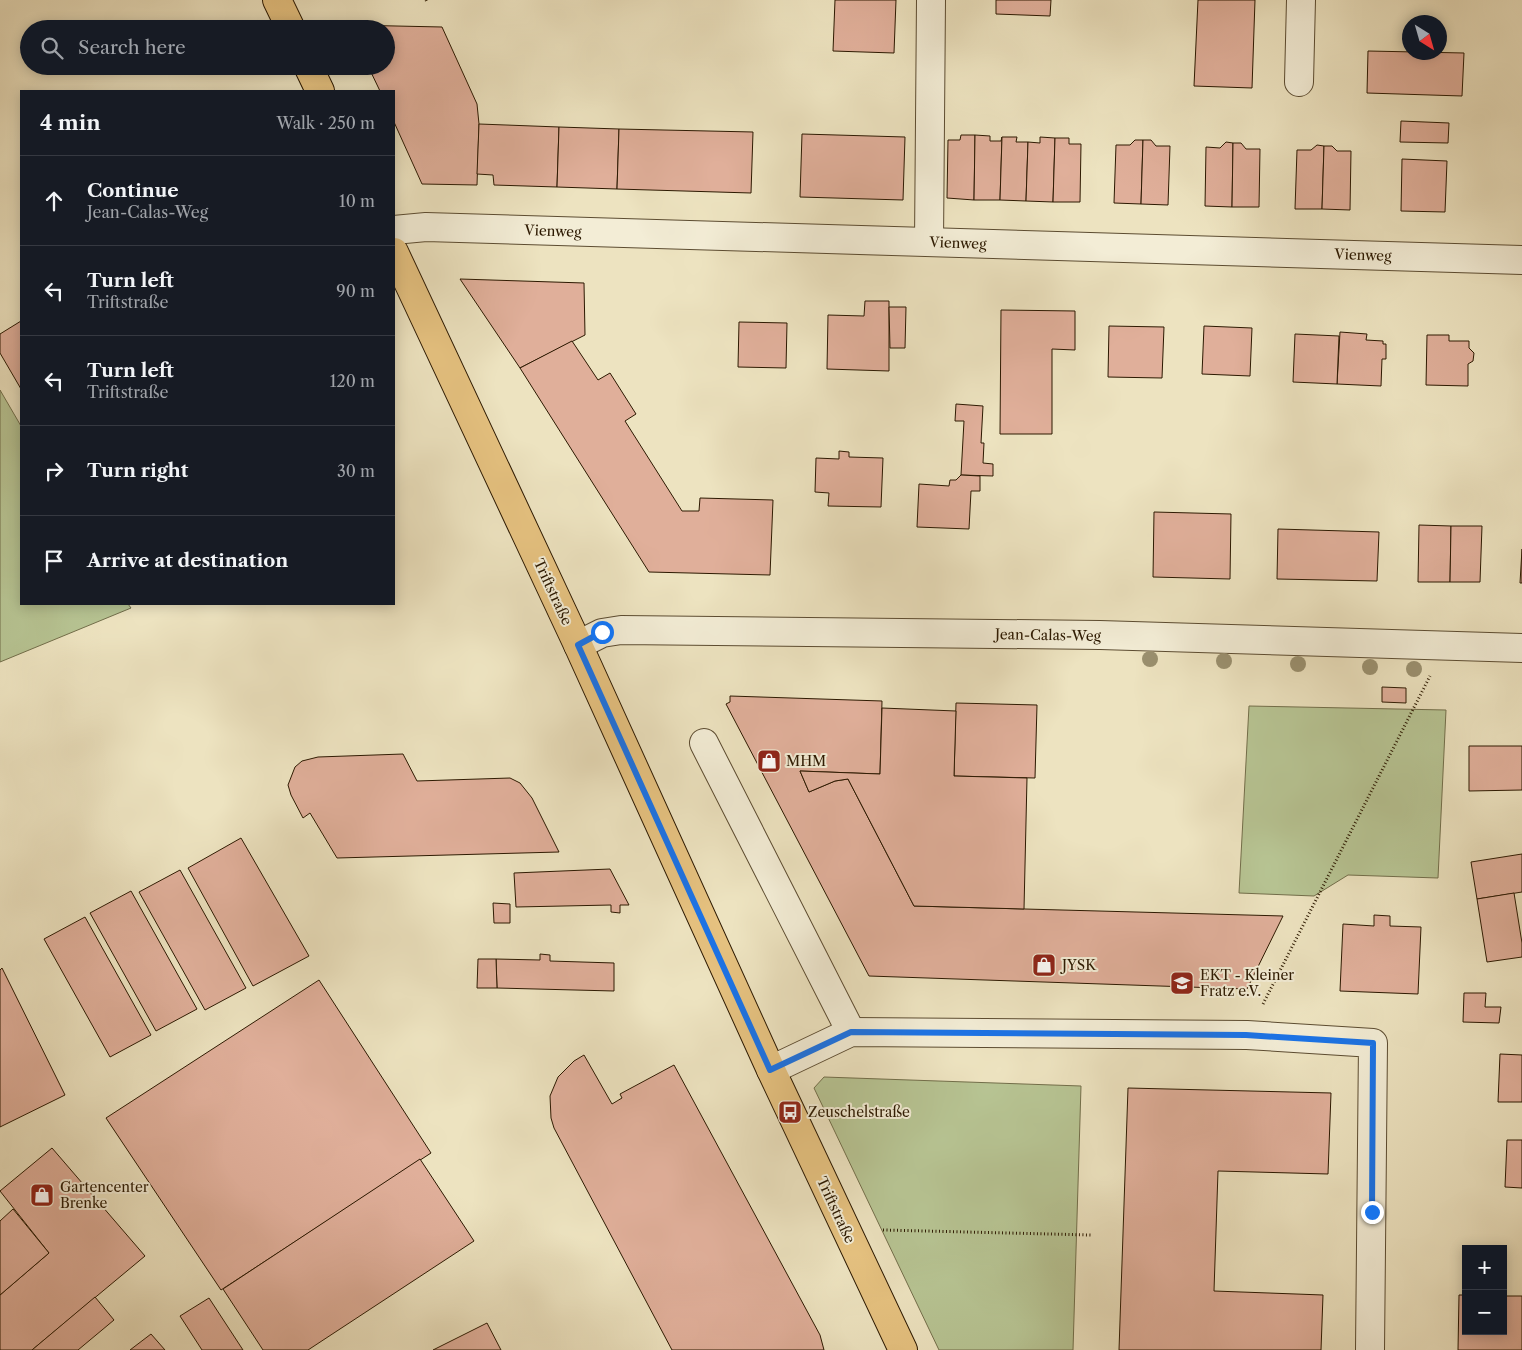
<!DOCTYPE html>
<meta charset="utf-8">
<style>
:root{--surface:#171b24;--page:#20242c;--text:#f1f3f6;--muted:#9ea1a6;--line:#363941}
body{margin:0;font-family:"Libre Caslon Text",serif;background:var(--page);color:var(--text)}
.controls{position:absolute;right:15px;bottom:15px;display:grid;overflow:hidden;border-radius:0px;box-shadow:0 2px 12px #0003}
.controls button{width:45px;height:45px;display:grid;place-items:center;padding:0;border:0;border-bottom:1px solid var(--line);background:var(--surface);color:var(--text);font:25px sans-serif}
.compass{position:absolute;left:1402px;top:15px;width:45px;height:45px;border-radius:50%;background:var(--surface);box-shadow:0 2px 12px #0003;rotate:143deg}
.stop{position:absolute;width:15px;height:15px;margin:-11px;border:4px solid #1a73e8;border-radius:50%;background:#fff}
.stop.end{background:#1a73e8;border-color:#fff;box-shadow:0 1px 5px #0008}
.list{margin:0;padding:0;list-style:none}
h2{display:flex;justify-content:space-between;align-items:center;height:65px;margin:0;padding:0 20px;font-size:21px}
h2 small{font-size:16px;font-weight:400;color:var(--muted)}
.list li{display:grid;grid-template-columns:32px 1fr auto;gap:15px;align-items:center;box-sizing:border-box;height:90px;padding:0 20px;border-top:1px solid var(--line)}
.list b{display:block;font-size:19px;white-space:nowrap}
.list p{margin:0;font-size:16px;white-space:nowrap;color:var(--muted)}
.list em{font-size:16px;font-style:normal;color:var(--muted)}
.icon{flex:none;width:28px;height:28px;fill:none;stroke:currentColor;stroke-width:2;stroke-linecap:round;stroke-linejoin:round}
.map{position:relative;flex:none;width:1522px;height:1350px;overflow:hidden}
.search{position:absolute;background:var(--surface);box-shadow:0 2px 12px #0003;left:20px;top:20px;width:375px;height:55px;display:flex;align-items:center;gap:12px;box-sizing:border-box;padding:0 18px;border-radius:28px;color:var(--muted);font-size:19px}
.panel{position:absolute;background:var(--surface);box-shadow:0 2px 12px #0003;left:20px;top:90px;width:375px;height:515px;border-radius:0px}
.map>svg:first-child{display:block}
.green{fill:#b7c493;stroke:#726e4a}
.building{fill:#e0af9a;stroke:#2c1901}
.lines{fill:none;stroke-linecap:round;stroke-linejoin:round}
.minor-casing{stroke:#5c4c31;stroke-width:30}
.major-casing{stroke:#2c1901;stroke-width:30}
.path{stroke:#2c1901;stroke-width:3;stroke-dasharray:1 2.5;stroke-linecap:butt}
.minor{stroke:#f3edd6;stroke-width:28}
.major{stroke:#e6c280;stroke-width:28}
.tree{fill:#9a906f}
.route{stroke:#1a73e8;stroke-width:6}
.labels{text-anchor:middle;stroke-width:4;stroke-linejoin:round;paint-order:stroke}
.street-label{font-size:14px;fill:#2c1901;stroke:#f3edd6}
.poi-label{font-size:14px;fill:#2c1901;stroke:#f3edd6;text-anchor:start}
</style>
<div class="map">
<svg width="1522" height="1350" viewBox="0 0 1522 1350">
<rect width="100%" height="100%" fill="#ede3c0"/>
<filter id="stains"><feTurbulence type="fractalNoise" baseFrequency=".004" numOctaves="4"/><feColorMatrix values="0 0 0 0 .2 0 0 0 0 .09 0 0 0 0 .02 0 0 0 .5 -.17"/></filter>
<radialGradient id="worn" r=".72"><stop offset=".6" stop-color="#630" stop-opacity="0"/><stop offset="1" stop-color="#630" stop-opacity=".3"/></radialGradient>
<!-- green -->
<g class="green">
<polygon points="0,390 21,426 21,604 128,604 131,608 0,662"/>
<polygon points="1249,706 1446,710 1438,878 1348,875 1314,896 1239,893"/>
<polygon points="824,1077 1081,1086 1073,1350 939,1350 814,1088"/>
</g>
<!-- building -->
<g class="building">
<polygon points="835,0 896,0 894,53 833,51"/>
<polygon points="996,0 1051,0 1050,16 996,14"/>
<polygon points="1198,0 1255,0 1252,88 1194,86"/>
<polygon points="350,25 442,27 477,104 479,124 477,185 422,184 394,122 394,91 380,91 368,66 386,66 386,29 351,29"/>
<polygon points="1368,51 1464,53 1462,96 1367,93"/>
<polygon points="1401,121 1449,123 1448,143 1400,142"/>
<polygon points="479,124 559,127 557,187 494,185 493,175 477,174"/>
<polygon points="559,127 619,129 617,189 557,187"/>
<polygon points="619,129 753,132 751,193 617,189"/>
<polygon points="802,134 905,137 903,200 800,197"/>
<polygon points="961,135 975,135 974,200 947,198 948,140 960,140"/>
<polygon points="975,135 990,136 990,141 1001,141 1002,137 1000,200 974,200"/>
<polygon points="1002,137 1017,137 1016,142 1028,142 1026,201 1000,200"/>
<polygon points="1040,137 1055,138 1053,202 1026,201 1028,142 1040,143"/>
<polygon points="1055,138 1069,138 1069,144 1081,144 1080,202 1053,202"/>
<polygon points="1135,140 1143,140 1141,204 1114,203 1116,145 1130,145"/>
<polygon points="1143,140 1151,140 1156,146 1170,146 1168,205 1141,204"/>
<polygon points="1226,142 1233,143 1232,207 1205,206 1206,147 1220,148"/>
<polygon points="1233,143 1241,143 1246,149 1260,149 1259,207 1232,207"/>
<polygon points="1317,145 1324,146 1322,209 1295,209 1297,150 1311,150"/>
<polygon points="1324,146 1332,146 1337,151 1351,151 1350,210 1322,209"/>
<polygon points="1402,159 1447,161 1445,212 1401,211"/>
<polygon points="460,279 584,283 585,335 520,368"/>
<polygon points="865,301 889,301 889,371 827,369 828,315 864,316"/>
<polygon points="889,307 906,307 905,348 890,348"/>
<polygon points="1001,310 1075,311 1075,350 1052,349 1052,434 1000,434"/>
<polygon points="21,321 21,389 0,353 0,334"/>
<polygon points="739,322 787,323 786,368 738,367"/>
<polygon points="1109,326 1164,327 1162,378 1108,377"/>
<polygon points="1204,326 1252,328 1250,376 1202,374"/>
<polygon points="1340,332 1367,334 1366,340 1383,341 1383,344 1386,344 1386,359 1382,359 1381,386 1337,384"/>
<polygon points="1295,334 1339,336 1337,384 1293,382"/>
<polygon points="1427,335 1449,335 1449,341 1469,341 1469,348 1474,353 1473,361 1468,364 1468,386 1426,385"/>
<polygon points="572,341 598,380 610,373 636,414 625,421 682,511 699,511 700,498 773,500 770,575 649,572 520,368"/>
<polygon points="956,404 983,406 981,443 984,443 983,463 993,464 993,476 961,475 964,421 955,421"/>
<polygon points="839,451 849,452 849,457 883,458 881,507 828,506 829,493 815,492 816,458 839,459"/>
<polygon points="961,475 980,476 980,491 971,491 969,529 917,527 919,484 949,486 950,480 956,480"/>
<polygon points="1154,512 1231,514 1230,579 1153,577"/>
<polygon points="1419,525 1451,526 1450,582 1418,582"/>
<polygon points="1451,526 1482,526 1480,582 1450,582"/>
<polygon points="1278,529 1379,532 1377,581 1277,579"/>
<polygon points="1522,549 1522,583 1520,583"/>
<polygon points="1382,687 1406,688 1406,703 1382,702"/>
<polygon points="730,696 882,701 880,774 800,771 809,792 835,781 848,779 914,906 1283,916 1247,989 869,976 726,704 730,702"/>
<polygon points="956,703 1037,705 1035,778 954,776"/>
<polygon points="882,708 956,711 954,776 1027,778 1024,909 914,906 848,779 835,781 809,792 800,771 880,774"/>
<polygon points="1469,746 1522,746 1522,790 1469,791"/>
<polygon points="403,754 417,781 510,778 520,783 532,798 559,852 337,858 310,813 303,818 291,795 288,785 295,767 302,761 318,757"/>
<polygon points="241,838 309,956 253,986 188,868"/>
<polygon points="1522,854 1522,892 1477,899 1471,862"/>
<polygon points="610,869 629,905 620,905 620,913 611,912 611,905 516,907 514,873"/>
<polygon points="180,870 246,988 205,1010 139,892"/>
<polygon points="131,891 197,1009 156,1031 90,913"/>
<polygon points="1514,893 1522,943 1522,957 1487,962 1477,899"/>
<polygon points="493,903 510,904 510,923 494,923"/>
<polygon points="1374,915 1390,916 1390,926 1421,927 1418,994 1340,991 1343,924 1374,926"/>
<polygon points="85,917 151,1035 110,1057 44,939"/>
<polygon points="540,954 550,955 550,961 614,963 614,991 497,988 496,959 540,960"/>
<polygon points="478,959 496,959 497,988 477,988"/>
<polygon points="2,968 65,1095 0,1127 0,970"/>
<polygon points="319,980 431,1153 221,1290 106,1118"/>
<polygon points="1464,993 1486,993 1485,1007 1501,1007 1499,1023 1463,1022"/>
<polygon points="1500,1054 1522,1055 1522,1102 1498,1102"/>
<polygon points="584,1055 612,1104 622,1098 620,1094 674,1065 820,1335 824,1350 672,1350 554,1128 551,1118 550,1096 558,1077 574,1061"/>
<polygon points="1128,1088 1331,1093 1328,1174 1218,1171 1214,1291 1323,1295 1321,1350 1119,1350"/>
<polygon points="1507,1140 1522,1140 1522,1188 1505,1187"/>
<polygon points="52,1148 145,1256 32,1350 0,1350 0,1295 49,1253 0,1191"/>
<polygon points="420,1159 474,1241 308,1350 263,1350 223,1289"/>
<polygon points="13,1209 49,1253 0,1295 0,1221"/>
<polygon points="1459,1295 1466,1295 1466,1331 1503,1331 1503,1296 1522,1296 1522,1350 1458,1350"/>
<polygon points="95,1297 114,1320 78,1350 32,1350"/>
<polygon points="209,1298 243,1350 202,1350 180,1316"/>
<polygon points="487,1323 501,1350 433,1350"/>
<polygon points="151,1334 165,1350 130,1350"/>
</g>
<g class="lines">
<!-- minor casing -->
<g class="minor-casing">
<g id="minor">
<polyline points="1299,82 1301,0"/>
<polyline points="394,230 426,227 1522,260"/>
<polyline points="929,242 931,0"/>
<polyline points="578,645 602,633 621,630 1100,635 1522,648"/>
<polyline points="704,743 851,1032"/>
<polyline points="771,1070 851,1032 1247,1035 1373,1043 1370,1350"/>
</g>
</g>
<!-- major casing -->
<g class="major-casing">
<g id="major">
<polyline points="277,0 291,29"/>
<polyline points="308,66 320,91"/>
<polyline points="394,252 578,645 771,1070 903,1350"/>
</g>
</g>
<!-- path -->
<g class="path">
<polyline points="426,0 427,2"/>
<polyline points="1263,1004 1430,676"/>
<polyline points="883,1230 1091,1235"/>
</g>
<!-- minor -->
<use href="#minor" class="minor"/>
<!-- major -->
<use href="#major" class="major"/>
</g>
<!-- trees -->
<g class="tree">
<circle cx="1150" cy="659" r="8"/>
<circle cx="1224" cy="661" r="8"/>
<circle cx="1298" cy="664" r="8"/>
<circle cx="1370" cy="667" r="8"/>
<circle cx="1414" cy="669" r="8"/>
</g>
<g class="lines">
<!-- route -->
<polyline class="route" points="602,632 578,645 770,1070 851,1032 1246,1035 1373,1043 1372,1212"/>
</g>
<!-- icons -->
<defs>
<g id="shop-square" transform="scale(1.25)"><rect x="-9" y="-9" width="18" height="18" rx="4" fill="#8f2418" stroke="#f3edd6"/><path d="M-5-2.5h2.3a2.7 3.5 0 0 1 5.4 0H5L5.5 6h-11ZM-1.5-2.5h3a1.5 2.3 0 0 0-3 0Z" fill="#fff"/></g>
<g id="school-square" transform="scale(1.25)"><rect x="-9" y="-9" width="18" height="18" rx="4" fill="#8f2418" stroke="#f3edd6"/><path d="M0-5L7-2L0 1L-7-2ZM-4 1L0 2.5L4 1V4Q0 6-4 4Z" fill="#fff"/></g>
<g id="bus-square" transform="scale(1.25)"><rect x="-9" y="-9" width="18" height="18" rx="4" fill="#8f2418" stroke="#f3edd6"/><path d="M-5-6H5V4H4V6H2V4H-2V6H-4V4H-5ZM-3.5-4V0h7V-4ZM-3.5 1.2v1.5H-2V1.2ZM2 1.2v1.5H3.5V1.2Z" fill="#fff"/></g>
</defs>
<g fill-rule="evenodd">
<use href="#shop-square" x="769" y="761"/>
<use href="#shop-square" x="1044" y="965"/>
<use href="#school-square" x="1182" y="983"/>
<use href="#bus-square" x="790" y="1112"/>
<use href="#shop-square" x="42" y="1195"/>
</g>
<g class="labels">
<!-- street labels -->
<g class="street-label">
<text transform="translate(553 231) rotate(2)" y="5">Vienweg</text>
<text transform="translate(958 243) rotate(2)" y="5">Vienweg</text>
<text transform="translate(1363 255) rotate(2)" y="5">Vienweg</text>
<text transform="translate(553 592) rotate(65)" y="5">Triftstraße</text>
<text transform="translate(1048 635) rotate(1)" y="5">Jean-Calas-Weg</text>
<text transform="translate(836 1210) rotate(65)" y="5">Triftstraße</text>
</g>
<!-- poi labels -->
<g class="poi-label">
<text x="786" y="766">MHM</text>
<text x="1062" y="970">JYSK</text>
<text x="1200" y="980">EKT - Kleiner<tspan x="1200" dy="16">Fratz e.V.</tspan></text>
<text x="808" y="1117">Zeuschelstraße</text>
<text x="60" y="1192">Gartencenter<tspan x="60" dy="16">Brenke</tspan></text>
</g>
</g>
<rect width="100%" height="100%" filter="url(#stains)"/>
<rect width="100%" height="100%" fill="url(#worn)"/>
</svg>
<div class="controls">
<button>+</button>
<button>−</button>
</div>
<svg class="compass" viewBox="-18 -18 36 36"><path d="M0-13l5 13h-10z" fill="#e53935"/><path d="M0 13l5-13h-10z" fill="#9ea1a6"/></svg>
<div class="stop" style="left:602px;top:632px"></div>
<div class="stop end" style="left:1372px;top:1212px"></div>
<div class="search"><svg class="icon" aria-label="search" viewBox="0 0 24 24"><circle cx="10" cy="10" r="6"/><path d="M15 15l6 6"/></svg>Search here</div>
<section class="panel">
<h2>4 min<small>Walk · 250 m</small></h2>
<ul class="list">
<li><svg class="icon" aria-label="ahead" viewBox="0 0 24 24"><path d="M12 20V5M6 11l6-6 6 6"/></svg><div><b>Continue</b><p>Jean-Calas-Weg</p></div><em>10 m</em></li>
<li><svg class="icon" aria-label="left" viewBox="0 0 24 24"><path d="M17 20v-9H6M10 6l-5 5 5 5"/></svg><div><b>Turn left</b><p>Triftstraße</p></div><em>90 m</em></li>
<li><svg class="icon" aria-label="left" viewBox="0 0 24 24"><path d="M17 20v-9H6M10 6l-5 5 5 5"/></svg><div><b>Turn left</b><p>Triftstraße</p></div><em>120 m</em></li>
<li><svg class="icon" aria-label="right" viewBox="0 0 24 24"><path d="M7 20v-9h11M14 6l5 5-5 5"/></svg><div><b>Turn right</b></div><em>30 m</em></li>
<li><svg class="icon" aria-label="arrive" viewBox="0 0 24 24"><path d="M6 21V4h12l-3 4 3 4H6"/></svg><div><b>Arrive at destination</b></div></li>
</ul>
</section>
</div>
